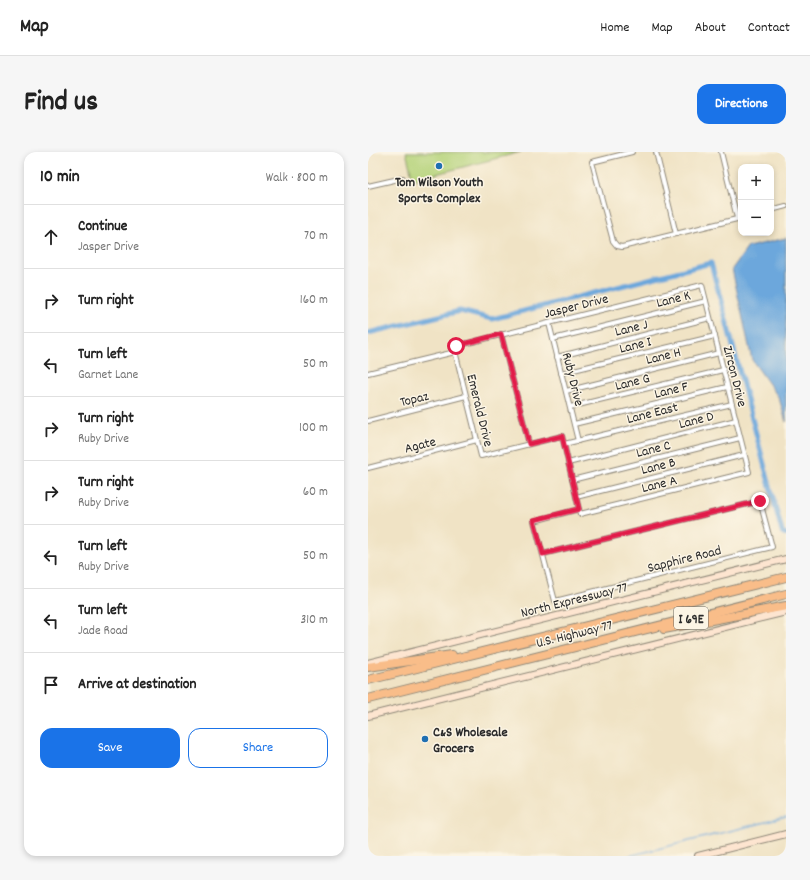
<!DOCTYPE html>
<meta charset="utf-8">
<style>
:root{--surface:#fff;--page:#f6f6f6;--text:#222;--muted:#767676;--line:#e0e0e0;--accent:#1a73e8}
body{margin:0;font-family:Dekko,sans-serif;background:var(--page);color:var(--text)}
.controls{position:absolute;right:12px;top:12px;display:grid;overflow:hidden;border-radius:8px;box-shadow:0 2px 6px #0003}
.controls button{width:36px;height:36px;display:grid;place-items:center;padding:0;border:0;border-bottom:1px solid var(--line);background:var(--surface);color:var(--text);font:20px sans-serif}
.stop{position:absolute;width:12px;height:12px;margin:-9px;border:3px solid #e11d48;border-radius:50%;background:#fff}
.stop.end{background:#e11d48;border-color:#fff;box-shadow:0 1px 4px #0008}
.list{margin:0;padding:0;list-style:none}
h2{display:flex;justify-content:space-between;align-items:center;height:52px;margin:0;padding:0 16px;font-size:17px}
h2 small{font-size:13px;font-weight:400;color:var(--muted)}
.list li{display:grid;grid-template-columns:26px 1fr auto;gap:12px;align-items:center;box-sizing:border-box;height:64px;padding:0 16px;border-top:1px solid var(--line)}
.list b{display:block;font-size:15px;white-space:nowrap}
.list p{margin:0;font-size:13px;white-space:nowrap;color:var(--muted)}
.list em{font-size:13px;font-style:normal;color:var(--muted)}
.actions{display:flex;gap:8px;padding:12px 16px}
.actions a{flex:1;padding:9px 0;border:1px solid var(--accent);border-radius:12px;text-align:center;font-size:14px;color:var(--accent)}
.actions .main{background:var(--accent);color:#fff}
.icon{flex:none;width:22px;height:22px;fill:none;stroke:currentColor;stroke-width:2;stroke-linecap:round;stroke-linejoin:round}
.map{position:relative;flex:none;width:418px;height:704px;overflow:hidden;border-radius:12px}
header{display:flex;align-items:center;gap:24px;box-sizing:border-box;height:56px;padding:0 20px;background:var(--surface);border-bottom:1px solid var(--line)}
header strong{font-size:19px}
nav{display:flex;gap:22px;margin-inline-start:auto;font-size:14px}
.intro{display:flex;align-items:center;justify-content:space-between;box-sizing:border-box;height:96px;padding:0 24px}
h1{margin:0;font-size:28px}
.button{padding:10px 18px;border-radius:12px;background:var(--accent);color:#fff;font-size:14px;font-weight:700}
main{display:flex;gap:24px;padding:0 24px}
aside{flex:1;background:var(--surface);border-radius:12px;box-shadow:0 2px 6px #0003}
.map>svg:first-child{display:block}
.green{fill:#b5d37a;stroke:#707f52}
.water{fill:#6ca7dc;stroke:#4c6984}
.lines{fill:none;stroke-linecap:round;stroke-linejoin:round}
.stream{stroke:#6ca7dc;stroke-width:1.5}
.canal{stroke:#6ca7dc;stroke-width:5}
.street-casing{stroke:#8e8778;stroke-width:6}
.secondary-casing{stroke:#8e8778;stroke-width:8}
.highway-casing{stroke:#8e8778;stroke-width:10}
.street{stroke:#fff;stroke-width:4}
.secondary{stroke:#fde5d0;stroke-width:6}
.highway{stroke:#f9bd89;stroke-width:8}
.route{stroke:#e11d48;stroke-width:5}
.poi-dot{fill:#1f6fb2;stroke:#fcf5e5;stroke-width:1.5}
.labels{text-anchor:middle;stroke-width:3;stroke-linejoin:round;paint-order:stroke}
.shield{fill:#fcf5e5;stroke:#6a6863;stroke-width:1}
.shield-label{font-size:13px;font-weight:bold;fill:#2b2b2b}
.poi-label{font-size:14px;font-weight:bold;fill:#2b2b2b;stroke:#fcf5e5}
.street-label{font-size:14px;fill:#2b2b2b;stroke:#fcf5e5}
</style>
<header>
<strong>Map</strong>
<nav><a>Home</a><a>Map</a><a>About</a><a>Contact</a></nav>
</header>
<div class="intro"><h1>Find us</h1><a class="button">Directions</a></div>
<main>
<aside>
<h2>10 min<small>Walk · 800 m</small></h2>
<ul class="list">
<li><svg class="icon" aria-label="ahead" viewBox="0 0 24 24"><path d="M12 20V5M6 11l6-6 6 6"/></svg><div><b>Continue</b><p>Jasper Drive</p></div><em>70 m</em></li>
<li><svg class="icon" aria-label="right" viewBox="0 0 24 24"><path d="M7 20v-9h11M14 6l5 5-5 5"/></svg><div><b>Turn right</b></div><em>160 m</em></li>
<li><svg class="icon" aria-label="left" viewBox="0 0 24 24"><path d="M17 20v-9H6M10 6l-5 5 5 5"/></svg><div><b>Turn left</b><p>Garnet Lane</p></div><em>50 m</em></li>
<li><svg class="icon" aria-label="right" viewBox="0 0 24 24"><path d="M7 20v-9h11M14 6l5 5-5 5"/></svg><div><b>Turn right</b><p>Ruby Drive</p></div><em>100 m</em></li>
<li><svg class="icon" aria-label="right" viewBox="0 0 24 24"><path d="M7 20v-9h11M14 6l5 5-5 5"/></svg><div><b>Turn right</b><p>Ruby Drive</p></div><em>60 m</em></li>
<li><svg class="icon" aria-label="left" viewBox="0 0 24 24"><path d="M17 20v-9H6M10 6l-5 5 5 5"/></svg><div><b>Turn left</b><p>Ruby Drive</p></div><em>50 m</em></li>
<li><svg class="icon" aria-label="left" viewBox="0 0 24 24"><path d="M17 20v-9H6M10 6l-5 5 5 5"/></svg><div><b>Turn left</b><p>Jade Road</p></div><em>310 m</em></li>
<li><svg class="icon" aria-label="arrive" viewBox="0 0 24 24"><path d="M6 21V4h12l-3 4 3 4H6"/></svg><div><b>Arrive at destination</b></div></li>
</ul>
<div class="actions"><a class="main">Save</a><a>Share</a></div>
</aside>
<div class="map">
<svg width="418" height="704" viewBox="0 0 418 704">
<rect width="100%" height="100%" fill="#fcf5e5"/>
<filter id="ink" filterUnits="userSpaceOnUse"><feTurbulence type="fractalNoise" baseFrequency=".025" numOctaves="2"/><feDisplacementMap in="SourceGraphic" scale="8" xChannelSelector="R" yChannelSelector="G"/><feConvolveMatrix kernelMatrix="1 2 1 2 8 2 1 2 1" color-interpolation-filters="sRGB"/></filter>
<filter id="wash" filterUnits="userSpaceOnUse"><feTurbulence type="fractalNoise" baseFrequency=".012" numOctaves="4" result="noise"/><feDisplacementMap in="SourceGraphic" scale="16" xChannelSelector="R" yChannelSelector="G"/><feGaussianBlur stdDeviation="0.9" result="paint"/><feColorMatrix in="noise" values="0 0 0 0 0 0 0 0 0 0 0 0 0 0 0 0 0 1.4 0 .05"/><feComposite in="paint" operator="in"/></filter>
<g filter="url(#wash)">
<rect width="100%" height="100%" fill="#f0e3c5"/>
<!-- green -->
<polygon class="green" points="38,0 153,0 45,28"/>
<!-- water -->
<polygon class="water" points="418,86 418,270 411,246 384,208 364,117 380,95"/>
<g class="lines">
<!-- stream -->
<polyline class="stream" points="261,704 418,665"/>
<!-- canal -->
<polyline class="canal" points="0,181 92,159 124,167 343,111 414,380 418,382"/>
</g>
</g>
<g filter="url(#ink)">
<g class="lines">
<!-- street casing -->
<g class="street-casing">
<g id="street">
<polyline points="264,0 224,10 245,89 249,94 254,95 373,66"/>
<polyline points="288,0 308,82"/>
<polyline points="353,0 369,66"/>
<polyline points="417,0 418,3"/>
<polyline points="0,34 35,26"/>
<polyline points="403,58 418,54"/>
<polyline points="181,171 210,289"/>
<polyline points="133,182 161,292"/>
<polyline points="185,187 338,149"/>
<polyline points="189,205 342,166"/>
<polyline points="0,221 87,200"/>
<polyline points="193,221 347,184"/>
<polyline points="198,239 351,201"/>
<polyline points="202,255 355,218"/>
<polyline points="0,269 98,244"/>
<polyline points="206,272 359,235"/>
<path d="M 196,292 L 212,362 L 381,320 C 365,257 349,195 334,133 L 88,194 L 86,195 L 113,304 L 194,284 L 196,292 L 364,252"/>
<polyline points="200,311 368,268"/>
<polyline points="0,316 109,288"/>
<polyline points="204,328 372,286"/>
<polyline points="208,345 376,303"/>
<polyline points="175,402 392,349 404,395 187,449 166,369 211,357"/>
</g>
</g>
<!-- secondary casing -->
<g class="secondary-casing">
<g id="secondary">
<polyline points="0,511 418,407"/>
<polyline points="0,564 418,460"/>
<polyline points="330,704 418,682"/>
</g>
</g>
<!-- highway casing -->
<g class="highway-casing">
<g id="highway">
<polyline points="296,477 418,454"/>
<polyline points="0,515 84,503"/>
<polyline points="0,528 418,425"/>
<polyline points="0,547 418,442"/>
</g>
</g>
<!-- street -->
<use href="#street" class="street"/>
<!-- secondary -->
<use href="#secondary" class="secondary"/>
<!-- highway -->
<use href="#highway" class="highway"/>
</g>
</g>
<g class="lines" filter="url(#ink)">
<!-- route -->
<polyline class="route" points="88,194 133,182 161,292 194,284 211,357 166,368 175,402 392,349"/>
</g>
<!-- markers -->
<g class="poi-dot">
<circle cx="71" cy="14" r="4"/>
<circle cx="57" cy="587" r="4"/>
</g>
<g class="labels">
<!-- shield labels -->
<rect class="shield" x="306" y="455" width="34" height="22" rx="3"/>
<g class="shield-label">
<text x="323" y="471">I 69E</text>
</g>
<!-- poi labels -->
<g class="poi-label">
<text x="71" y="34">Tom Wilson Youth<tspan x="71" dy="16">Sports Complex</tspan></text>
<text x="65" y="584" text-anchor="start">C&amp;S Wholesale<tspan x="65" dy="16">Grocers</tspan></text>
</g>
<!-- street labels -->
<g class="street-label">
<text transform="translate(305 146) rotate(-14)" y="5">Lane K</text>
<text transform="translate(208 153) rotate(-14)" y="5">Jasper Drive</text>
<text transform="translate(263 175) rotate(-14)" y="5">Lane J</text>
<text transform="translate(267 192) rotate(-14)" y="5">Lane I</text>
<text transform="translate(295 203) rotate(-14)" y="5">Lane H</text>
<text transform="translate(368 224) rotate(76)" y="5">Zircon Drive</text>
<text transform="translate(206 227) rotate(76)" y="5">Ruby Drive</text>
<text transform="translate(264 229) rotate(-14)" y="5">Lane G</text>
<text transform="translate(303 237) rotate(-14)" y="5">Lane F</text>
<text transform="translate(46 246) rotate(-14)" y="5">Topaz</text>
<text transform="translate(113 258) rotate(76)" y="5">Emerald Drive</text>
<text transform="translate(284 260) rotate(-14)" y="5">Lane East</text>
<text transform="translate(328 267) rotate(-14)" y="5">Lane D</text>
<text transform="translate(52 292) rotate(-14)" y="5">Agate</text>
<text transform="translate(285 296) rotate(-14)" y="5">Lane C</text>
<text transform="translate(290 313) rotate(-14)" y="5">Lane B</text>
<text transform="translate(291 331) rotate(-14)" y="5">Lane A</text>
<text transform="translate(316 406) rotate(-14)" y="5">Sapphire Road</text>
<text transform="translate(206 447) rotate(-14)" y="5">North Expressway 77</text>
<text transform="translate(206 481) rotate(-14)" y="5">U.S. Highway 77</text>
</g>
</g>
</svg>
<div class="controls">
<button>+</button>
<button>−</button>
</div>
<div class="stop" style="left:88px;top:194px"></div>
<div class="stop end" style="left:392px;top:349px"></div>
</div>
</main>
